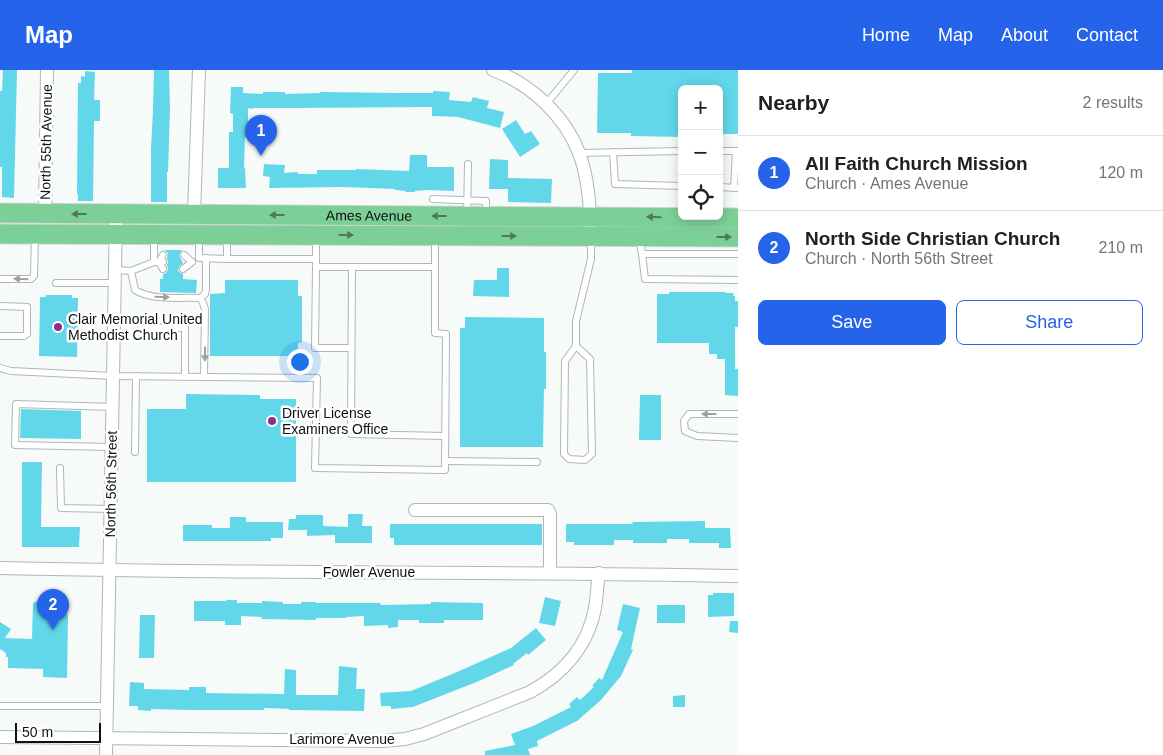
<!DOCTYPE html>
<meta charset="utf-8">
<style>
:root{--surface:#fff;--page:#f6f6f6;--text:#202124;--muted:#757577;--line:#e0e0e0;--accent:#2563eb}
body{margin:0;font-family:Helvetica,sans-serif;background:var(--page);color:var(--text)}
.controls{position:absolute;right:15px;top:15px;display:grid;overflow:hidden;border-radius:8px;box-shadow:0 2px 12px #0003}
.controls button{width:45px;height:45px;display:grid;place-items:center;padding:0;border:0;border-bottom:1px solid var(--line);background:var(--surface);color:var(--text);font:25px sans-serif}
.scale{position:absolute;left:15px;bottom:12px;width:86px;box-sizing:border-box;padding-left:5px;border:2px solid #0f1010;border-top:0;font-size:14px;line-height:18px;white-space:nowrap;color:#0f1010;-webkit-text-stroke:4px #fff;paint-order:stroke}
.you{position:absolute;left:299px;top:291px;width:18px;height:18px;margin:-12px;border:4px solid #fff;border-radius:50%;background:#1a73e8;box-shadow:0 0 0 8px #1a73e833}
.badge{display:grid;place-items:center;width:32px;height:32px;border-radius:50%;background:var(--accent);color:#fff;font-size:16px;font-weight:700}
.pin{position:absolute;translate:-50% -41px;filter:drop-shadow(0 1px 2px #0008)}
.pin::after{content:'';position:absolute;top:26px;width:18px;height:15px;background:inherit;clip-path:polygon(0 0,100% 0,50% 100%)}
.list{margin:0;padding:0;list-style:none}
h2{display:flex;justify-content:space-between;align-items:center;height:65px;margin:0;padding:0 20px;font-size:21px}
h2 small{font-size:16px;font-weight:400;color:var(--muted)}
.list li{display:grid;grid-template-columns:32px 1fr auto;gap:15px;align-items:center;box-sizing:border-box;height:75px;padding:0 20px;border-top:1px solid var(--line)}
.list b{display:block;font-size:19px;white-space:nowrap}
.list p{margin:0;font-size:16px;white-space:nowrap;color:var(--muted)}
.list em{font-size:16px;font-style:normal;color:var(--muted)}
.actions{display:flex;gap:10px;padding:15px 20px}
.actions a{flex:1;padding:11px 0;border:1px solid var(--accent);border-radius:8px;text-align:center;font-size:18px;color:var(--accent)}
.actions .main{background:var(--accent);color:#fff}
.icon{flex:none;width:28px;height:28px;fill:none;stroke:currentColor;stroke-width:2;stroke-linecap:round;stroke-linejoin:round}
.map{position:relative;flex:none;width:738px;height:685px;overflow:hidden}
header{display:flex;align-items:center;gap:30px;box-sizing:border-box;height:70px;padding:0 25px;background:var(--accent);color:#fff}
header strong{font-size:24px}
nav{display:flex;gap:28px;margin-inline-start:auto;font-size:18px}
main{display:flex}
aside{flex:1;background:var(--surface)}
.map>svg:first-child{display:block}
.building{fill:#62d7ea}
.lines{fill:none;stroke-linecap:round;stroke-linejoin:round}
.lane-casing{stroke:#b1b6b5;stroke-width:8}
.street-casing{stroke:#b1b6b5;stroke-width:14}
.primary-casing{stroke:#d4d4d4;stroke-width:21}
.lane{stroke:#fff;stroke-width:6}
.street{stroke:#fff;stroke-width:12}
.primary{stroke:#7dcf98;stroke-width:19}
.oneway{fill:#4c795b}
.oneway2{fill:#9f9f9f}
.poi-dot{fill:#932c91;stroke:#fff;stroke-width:2}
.labels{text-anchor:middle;stroke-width:5;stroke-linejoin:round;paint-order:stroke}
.street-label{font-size:14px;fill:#0f1010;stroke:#fff}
.poi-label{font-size:14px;fill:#0f1010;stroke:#fff;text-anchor:start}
</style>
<header>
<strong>Map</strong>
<nav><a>Home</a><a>Map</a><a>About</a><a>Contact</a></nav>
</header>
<main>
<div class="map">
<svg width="738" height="685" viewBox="0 0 738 685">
<rect width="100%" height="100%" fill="#f6fbfa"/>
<!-- building -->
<g class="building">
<polygon points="3,0 17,0 14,128 2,127 2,97 0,97 0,21 2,21"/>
<polygon points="154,0 169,0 170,40 168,102 167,102 167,132 151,132 151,79 153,40"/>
<polygon points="632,0 738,0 738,64 719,64 719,19 682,19 682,67 631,66 631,63 597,63 598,3 632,3"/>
<polygon points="85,1 95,2 94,30 100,30 100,51 94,51 93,131 78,131 78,124 77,124 78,13 81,13 81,6 85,7"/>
<polygon points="231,17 243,17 243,23 263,24 263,22 285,22 285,24 320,23 320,22 400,23 433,23 433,21 450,22 449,30 471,32 473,27 489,31 487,38 504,42 500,58 458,47 432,46 432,37 293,38 253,38 253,39 248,38 248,69 245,67 244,98 245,98 246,118 218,118 218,98 229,98 229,62 233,62 233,44 230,43"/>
<polygon points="516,50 525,64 531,61 540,74 520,87 502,59"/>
<polygon points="410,85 427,85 427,97 454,97 454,121 427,120 415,121 415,122 405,122 405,121 395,120 395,119 343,117 269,118 270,107 263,106 264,94 285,95 284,103 298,102 298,104 317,104 317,100 356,100 356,99 409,101"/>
<polygon points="490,89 508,90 508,108 552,109 551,133 508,132 508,119 489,119"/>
<polygon points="164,180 182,180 179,185 183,193 179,197 178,200 179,202 183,204 183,209 197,210 196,223 160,222 160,209 163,209 163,204 166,203 168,200 167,195 168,192 167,189 168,184 167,182"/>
<polygon points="497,198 509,198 509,227 473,226 474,210 497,210"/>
<polygon points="225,210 298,210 298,226 302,226 302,272 298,273 298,286 210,286 210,224 225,223"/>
<polygon points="669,222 726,222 726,223 734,223 733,226 735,226 735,231 738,231 738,257 735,257 735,299 738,299 738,326 725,325 725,289 717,289 717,284 709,284 709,273 657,273 657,224 669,224"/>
<polygon points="46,225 72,225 72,228 78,228 77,287 39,286 40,227 46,227"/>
<polygon points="465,247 544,248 544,282 546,282 546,319 544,319 543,377 460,377 460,258 465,258"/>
<polygon points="186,324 260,325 260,329 296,329 296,412 147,412 147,339 186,339"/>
<polygon points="640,325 661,325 661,370 639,370"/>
<polygon points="21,339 81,341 81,369 20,368"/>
<polygon points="22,392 42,392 41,457 80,457 79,477 22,477"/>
<polygon points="348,444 363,444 362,456 372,456 372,473 335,473 335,465 307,466 307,460 288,460 289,449 296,449 296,445 323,445 323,456 348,457"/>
<polygon points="230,447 246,447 246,452 283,452 283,468 271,468 271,471 183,471 183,455 212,455 212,458 230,458"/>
<polygon points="705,451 705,458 730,458 731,478 719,478 719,473 689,473 689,469 667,469 667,473 633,473 633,470 614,470 614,475 574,475 574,472 566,472 566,454 633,454 632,452"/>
<polygon points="390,454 542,454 542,475 394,475 394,468 390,468"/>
<polygon points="713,523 734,523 734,546 708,547 708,525 713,525"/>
<polygon points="545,527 561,531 555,556 539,553"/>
<polygon points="41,529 43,530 46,529 67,539 67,545 68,545 67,608 43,607 43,599 8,598 8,587 6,587 6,583 0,579 0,552 11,559 5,568 32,569 33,533"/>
<polygon points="226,530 237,530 237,533 262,533 262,531 283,532 283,534 301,534 301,532 316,532 316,533 380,533 381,535 431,534 431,532 483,533 483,550 444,550 444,553 419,553 419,550 398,550 398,557 388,558 388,555 364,556 364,546 346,547 346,548 316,548 316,550 261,549 262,547 241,546 241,555 225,555 225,551 194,551 194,531 226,531"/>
<polygon points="623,534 640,538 631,579 633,580 621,606 601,630 577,651 537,671 538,676 528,679 530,685 485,685 485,681 515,675 511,664 533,656 571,637 569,634 577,627 580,630 594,617 592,616 599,608 602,610 623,562 617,560"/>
<rect x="657" y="535" width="28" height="18"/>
<polygon points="140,545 155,545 154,588 139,588"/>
<polygon points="730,551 738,551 738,563 729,562"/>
<polygon points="536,558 546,570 528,585 527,583 513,594 514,595 479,611 413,637 391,639 391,636 381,636 380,623 411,621 450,605 511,578"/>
<polygon points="339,596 357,598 356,619 365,619 364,641 289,640 289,639 264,638 264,640 188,640 151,639 151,641 138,640 138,636 129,636 130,612 144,613 144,619 189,620 189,617 206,617 206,623 284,624 285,599 296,600 296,625 338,625"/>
<polygon points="685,625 685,637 673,637 673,626"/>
</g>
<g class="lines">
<!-- lane casing -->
<g class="lane-casing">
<g id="lane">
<polyline points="546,34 574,0"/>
<polyline points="719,81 738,81"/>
<polyline points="613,82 615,114 682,116"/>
<polyline points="579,83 682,81"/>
<polyline points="719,117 738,118"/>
<polyline points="734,118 736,81"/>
<polyline points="433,129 486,131 486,145"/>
<polyline points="467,145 468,94"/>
<polyline points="154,166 154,192 163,192"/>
<polyline points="227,166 227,189 316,189"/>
<polyline points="316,167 316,197 352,197 351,364 445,366"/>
<polyline points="199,168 199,188 227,189"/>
<polyline points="639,168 642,184 645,209 738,210"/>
<polyline points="642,184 738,184"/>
<polyline points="316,197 315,278 351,278"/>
<polyline points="352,197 435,197"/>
<polyline points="163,199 159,192 163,185"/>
<polyline points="183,199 192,192 184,185"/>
<polyline points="116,200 131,201 154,192"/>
<path d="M 131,201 L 135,220 C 153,231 180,227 200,228 L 205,224 L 206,220 L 206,188"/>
<polyline points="0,209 31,209 34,206 35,165"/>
<polyline points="56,213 115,213"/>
<polyline points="200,228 203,233 205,239 204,307"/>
<polyline points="0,236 27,237 27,264 24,266 0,266"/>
<polyline points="141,257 185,258 185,307"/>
<polyline points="576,276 590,289 592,384 585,390 569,389 564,384 565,291 576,276 576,251 591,189 591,168"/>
<polyline points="0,298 11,301 113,306 317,308 315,398 445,400 446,264 435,263 435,167"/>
<polyline points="738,344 689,344 684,351 685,361 697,366 738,368"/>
<polyline points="112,377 15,375 16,334 113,337"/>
<polyline points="135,382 136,306"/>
<polyline points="445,391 537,392"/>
<polyline points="60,398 61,438 111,439"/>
<polyline points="0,636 107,636"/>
</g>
</g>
<!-- street casing -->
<g class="street-casing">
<g id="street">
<path d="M 493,0 C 531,14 565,46 579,83 C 589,109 590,139 591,166"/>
<polyline points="45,144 47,0"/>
<polyline points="194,144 199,0"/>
<polyline points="415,440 548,440 550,444 550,503"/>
<path d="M 0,498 C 246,504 492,501 738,506"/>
<path d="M 0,667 L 382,671 L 405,669 L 424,664 L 530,622 C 563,604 588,576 595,538 C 597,527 597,515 599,503"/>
<polyline points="106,685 116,144"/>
</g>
</g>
<!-- primary casing -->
<g class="primary-casing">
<g id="primary">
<path id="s1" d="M 0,143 L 738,148"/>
<polyline points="0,164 738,167"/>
</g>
</g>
<!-- lane -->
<use href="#lane" class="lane"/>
<!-- street -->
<use href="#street" class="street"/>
<!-- primary -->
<use href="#primary" class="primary"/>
</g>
<!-- one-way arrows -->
<defs><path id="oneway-solid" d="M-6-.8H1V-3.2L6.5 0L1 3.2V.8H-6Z" transform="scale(1.25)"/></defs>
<g class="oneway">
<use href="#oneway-solid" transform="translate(79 144) rotate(-180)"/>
<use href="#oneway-solid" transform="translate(277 145) rotate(-180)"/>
<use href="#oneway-solid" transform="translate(439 146) rotate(-180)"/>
<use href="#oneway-solid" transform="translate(654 147) rotate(-179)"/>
<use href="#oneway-solid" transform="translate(346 165)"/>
<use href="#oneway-solid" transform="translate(509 166)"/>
<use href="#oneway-solid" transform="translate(724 167)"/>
</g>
<g class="oneway2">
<use href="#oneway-solid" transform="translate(21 209) rotate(-179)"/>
<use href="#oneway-solid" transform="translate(162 227) rotate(1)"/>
<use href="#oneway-solid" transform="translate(205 284) rotate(91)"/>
<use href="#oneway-solid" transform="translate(709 344) rotate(180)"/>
</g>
<!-- markers -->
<g class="poi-dot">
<circle cx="58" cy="257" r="5"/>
<circle cx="272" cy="351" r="5"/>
</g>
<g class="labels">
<!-- street labels -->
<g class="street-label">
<text transform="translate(46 72) rotate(-89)" y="5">North 55th Avenue</text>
<text dy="5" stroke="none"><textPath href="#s1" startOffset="369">Ames Avenue</textPath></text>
<text transform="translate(111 414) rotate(-89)" y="5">North 56th Street</text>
<text x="369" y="507">Fowler Avenue</text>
<text x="342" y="674">Larimore Avenue</text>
</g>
<!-- poi labels -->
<g class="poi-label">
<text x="68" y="254">Clair Memorial United<tspan x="68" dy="16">Methodist Church</tspan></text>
<text x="282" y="348">Driver License<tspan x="282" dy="16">Examiners Office</tspan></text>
</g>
</g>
</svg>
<div class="controls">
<button>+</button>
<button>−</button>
<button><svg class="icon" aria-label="locate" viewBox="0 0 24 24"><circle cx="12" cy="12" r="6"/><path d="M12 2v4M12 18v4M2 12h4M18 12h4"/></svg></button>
</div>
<div class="scale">50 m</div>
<div class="you"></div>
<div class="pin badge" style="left:261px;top:86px">1</div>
<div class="pin badge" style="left:53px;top:560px">2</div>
</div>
<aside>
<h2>Nearby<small>2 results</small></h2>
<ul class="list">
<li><span class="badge">1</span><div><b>All Faith Church Mission</b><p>Church · Ames Avenue</p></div><em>120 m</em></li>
<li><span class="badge">2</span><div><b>North Side Christian Church</b><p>Church · North 56th Street</p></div><em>210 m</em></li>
</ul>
<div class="actions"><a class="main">Save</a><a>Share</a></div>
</aside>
</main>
